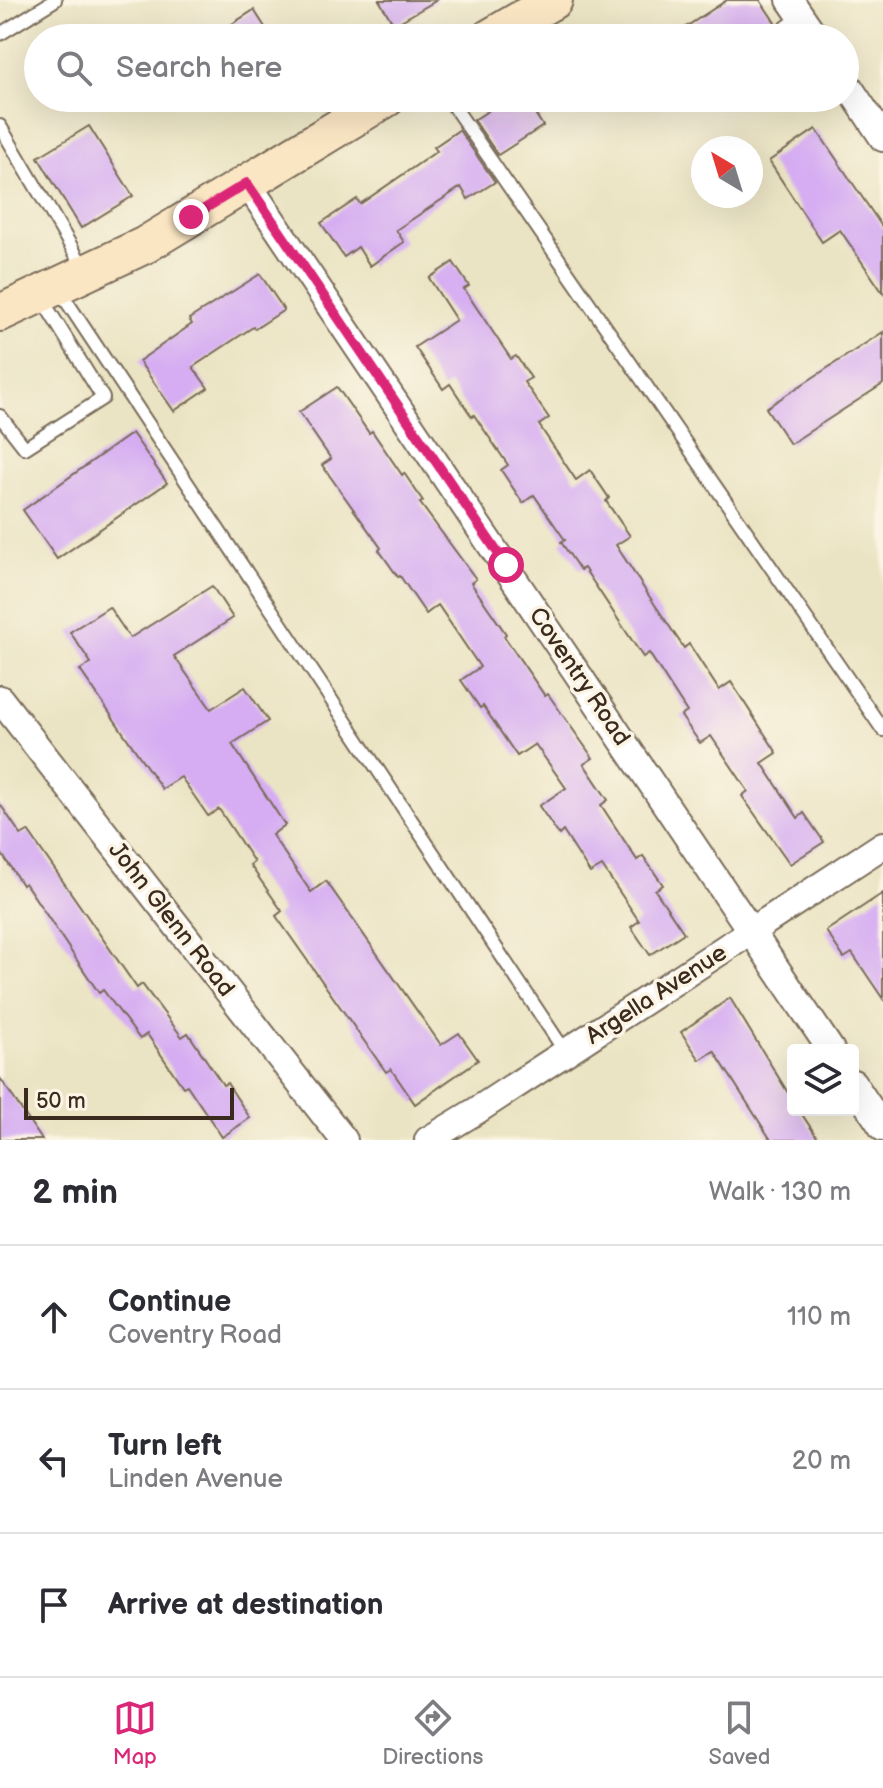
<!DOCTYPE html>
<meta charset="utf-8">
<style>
:root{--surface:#fff;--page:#f7f7f7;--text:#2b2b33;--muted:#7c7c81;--line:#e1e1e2;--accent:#db2777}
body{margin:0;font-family:"Balsamiq Sans",sans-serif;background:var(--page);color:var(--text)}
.controls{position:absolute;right:24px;bottom:24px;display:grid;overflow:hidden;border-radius:8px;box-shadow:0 8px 32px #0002}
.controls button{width:72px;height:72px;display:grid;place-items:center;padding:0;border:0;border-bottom:2px solid var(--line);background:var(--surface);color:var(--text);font:40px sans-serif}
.compass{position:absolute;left:691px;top:136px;width:72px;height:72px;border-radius:50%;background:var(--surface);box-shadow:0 8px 32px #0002;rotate:322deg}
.scale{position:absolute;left:24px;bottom:20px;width:210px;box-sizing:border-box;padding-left:8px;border:4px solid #3b2a1e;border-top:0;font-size:22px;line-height:28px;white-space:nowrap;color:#3b2a1e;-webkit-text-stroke:6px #fcf5e5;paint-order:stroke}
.stop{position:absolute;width:24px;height:24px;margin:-18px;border:6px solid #db2777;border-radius:50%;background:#fff}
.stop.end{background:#db2777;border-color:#fff;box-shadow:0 2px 8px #0008}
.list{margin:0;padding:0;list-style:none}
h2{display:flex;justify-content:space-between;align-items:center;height:104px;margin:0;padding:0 32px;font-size:34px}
h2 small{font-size:26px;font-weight:400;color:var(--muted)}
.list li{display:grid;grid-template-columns:52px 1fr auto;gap:24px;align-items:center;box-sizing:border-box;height:144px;padding:0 32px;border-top:2px solid var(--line)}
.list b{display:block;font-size:30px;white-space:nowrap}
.list p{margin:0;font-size:26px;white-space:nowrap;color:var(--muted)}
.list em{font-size:26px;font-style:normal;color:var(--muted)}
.icon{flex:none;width:44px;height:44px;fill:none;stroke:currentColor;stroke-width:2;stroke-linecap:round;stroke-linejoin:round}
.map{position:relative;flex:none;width:883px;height:1140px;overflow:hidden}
.search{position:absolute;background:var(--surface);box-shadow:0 8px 32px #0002;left:24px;right:24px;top:24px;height:88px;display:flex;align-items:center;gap:20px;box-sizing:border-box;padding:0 28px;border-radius:44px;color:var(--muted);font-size:30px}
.sheet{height:536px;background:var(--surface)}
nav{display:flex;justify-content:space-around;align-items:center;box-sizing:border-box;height:112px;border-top:2px solid var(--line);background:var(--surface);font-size:22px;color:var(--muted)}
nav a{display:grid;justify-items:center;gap:4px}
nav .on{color:var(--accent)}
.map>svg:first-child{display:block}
.building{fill:#d6adf2}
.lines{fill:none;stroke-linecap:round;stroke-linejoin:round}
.lane-casing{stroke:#796b58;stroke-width:16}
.street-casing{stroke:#796b58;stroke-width:30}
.secondary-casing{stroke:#796b58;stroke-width:40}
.lane{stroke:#fff;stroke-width:12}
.street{stroke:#fff;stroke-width:26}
.secondary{stroke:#fbe6c4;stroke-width:36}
.route{stroke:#db2777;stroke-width:10}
.labels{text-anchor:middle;stroke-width:7;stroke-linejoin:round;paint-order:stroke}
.street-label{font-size:24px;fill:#3b2a1e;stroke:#fcf5e5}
</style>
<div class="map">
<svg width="883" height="1140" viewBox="0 0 883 1140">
<rect width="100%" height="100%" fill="#fcf5e5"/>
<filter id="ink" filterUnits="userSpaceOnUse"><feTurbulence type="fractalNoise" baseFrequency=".0125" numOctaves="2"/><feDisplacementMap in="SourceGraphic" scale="16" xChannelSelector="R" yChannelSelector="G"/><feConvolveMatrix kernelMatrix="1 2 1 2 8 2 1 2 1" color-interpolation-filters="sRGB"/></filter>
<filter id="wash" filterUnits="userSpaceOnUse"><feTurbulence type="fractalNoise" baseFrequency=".006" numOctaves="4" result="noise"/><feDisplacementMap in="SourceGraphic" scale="32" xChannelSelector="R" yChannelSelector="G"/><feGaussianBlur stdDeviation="1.8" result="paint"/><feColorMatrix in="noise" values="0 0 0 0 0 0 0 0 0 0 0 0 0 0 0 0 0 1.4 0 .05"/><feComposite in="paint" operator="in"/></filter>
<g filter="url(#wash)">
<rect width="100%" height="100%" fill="#ebe4c4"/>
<g id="blocks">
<!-- building -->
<g class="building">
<polygon points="379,0 437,0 394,25"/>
<polygon points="727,0 760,0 776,24 756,38 669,38"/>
<polygon points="254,10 272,38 210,38"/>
<polygon points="508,98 525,98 543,126 498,155 474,120"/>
<polygon points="89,126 133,196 81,228 38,157"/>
<polygon points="816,129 883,228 883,293 840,230 822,242 769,161"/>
<polygon points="459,130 495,182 468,199 461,187 396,230 404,242 370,266 358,247 344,257 321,223 357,199 360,204 437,151 434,147"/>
<polygon points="453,262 469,286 464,289 511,359 516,356 531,378 524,382 549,418 539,425 576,480 590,470 609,498 606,501 630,536 616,545 645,590 684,648 689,644 719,690 731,682 777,753 762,763 798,818 804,813 824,842 790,864 742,796 748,791 711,736 700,743 681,716 687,712 649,653 643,657 584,568 580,570 561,542 565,540 534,495 523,503 501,470 508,465 474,415 472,417 450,384 443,389 415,347 456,320 429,278"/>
<polygon points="260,274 284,310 255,329 253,327 193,367 208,388 174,411 139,361 192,324 189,319"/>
<polygon points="883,332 883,384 790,444 766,408"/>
<polygon points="337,387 369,433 372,431 402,475 404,473 423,501 420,503 476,579 471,583 506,634 504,636 545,696 548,694 593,758 584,764 608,800 601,805 637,860 643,856 663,885 655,890 684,933 650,955 631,927 639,921 602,866 590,873 563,831 559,835 539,806 566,788 535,744 517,756 483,706 480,708 461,680 480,667 438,605 426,614 400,576 398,577 379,550 381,548 322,465 331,459 299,412"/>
<polygon points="132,433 167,483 57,559 23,510"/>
<polygon points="212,586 233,618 174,656 211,709 245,687 268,721 232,744 285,825 272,835 311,892 326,881 441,1045 459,1033 478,1060 415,1104 391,1069 386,1072 276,916 282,911 250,865 254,862 219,809 208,816 181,777 162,789 80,670 91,663 70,632 109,607 130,638"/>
<polygon points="0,804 21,835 28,831 137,988 142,984 182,1037 188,1033 223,1085 227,1083 250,1118 222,1137 187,1085 183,1087 147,1034 140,1039 103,990 99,993 25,883 22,885 0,851"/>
<polygon points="883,893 883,999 852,953 844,958 826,931"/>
<polygon points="730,998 793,1101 793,1110 799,1110 819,1140 771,1140 714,1051 700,1060 681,1032"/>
<polygon points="0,1078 42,1140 0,1140"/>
</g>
</g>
</g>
<g filter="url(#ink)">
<use href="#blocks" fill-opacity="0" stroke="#796b58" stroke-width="2"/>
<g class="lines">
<!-- lane casing -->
<g class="lane-casing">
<g id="lane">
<polyline points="0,34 55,0"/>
<polyline points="772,38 801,16"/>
<polyline points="448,98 883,730"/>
<polyline points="771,98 777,106 791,98"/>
<polyline points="0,126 85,270"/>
<polyline points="59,290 566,1053"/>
<polyline points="0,416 25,448 103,398 40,296"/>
</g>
</g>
<!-- street casing -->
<g class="street-casing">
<g id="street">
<polyline points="790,0 816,38"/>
<polyline points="845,81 883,138"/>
<polyline points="247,183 831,1050"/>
<polyline points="0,699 344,1140"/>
<polyline points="853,1083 883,1128"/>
<polyline points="428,1140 476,1111 883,845"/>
</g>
</g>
<!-- secondary casing -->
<g class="secondary-casing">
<g id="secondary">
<polyline points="489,38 554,0"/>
<polyline points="0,313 145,245 387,98"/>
</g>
</g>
<!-- lane -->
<use href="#lane" class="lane"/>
<!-- street -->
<use href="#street" class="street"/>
<!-- secondary -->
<use href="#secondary" class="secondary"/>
</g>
</g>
<g class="lines" filter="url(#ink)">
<!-- route -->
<polyline class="route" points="191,217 247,183 506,565"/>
</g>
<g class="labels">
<!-- street labels -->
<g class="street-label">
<text transform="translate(580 676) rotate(56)" y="8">Coventry Road</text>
<text transform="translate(172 919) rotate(52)" y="8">John Glenn Road</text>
<text transform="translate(656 994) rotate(-33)" y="8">Argella Avenue</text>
</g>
</g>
</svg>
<div class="controls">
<button><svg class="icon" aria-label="layers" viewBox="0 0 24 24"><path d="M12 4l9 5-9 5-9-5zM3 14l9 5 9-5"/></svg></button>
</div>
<svg class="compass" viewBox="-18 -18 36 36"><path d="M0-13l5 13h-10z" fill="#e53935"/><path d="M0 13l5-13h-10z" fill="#7c7c81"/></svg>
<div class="scale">50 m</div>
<div class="stop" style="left:506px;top:565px"></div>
<div class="stop end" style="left:191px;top:217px"></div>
<div class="search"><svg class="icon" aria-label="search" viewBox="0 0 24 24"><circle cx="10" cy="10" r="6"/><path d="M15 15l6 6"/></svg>Search here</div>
</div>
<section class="sheet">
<h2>2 min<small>Walk · 130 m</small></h2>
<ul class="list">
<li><svg class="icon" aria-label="ahead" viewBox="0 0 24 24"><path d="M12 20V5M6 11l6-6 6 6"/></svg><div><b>Continue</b><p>Coventry Road</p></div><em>110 m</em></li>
<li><svg class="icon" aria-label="left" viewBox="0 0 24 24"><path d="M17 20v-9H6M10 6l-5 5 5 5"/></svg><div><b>Turn left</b><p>Linden Avenue</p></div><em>20 m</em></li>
<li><svg class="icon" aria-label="arrive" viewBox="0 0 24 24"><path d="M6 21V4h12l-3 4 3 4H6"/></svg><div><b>Arrive at destination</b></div></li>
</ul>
</section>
<nav>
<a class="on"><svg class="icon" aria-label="map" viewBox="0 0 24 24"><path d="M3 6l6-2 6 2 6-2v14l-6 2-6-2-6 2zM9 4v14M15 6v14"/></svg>Map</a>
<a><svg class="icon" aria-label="directions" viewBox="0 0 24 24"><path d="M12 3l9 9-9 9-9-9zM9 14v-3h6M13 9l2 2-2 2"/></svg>Directions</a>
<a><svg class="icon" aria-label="saved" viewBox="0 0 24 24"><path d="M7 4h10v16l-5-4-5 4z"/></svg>Saved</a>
</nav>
